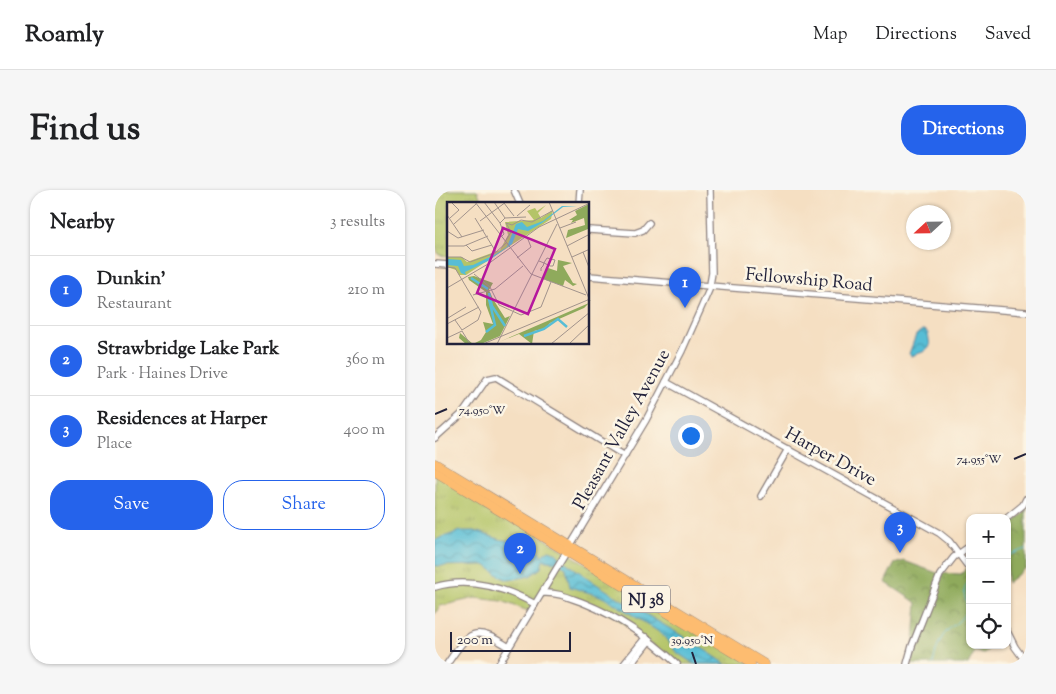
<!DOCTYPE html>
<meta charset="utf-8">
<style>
:root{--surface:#fff;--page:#f6f6f6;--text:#202124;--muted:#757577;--line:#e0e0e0;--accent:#2563eb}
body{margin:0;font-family:"Sorts Mill Goudy",serif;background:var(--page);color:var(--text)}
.controls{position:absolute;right:15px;bottom:15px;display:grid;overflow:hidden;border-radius:10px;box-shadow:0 1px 4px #0004}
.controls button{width:45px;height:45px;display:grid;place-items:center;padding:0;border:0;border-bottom:1px solid var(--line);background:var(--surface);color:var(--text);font:25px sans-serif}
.compass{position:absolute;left:471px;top:15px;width:45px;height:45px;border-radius:50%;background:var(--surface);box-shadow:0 1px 4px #0004;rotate:248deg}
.scale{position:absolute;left:15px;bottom:12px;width:121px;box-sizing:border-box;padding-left:5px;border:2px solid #22223b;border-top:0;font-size:14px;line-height:18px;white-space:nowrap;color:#22223b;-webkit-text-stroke:4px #fcf5e5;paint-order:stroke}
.you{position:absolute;left:255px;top:245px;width:18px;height:18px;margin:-12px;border:4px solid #fff;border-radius:50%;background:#1a73e8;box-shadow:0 0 0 8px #1a73e833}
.badge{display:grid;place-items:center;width:32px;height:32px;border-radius:50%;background:var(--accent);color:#fff;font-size:16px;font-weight:700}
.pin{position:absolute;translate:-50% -41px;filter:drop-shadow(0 1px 2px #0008)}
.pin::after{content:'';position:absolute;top:26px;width:18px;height:15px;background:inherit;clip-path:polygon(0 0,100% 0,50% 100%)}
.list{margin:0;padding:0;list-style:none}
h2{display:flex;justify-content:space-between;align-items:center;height:65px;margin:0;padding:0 20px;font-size:21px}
h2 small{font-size:16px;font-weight:400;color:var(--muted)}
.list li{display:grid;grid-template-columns:32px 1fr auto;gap:15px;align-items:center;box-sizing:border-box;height:70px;padding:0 20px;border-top:1px solid var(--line)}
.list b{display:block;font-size:19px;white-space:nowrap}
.list p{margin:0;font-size:16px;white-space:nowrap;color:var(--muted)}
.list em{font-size:16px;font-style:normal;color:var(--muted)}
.actions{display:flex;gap:10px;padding:15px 20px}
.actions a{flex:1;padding:11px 0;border:1px solid var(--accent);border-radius:20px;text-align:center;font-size:18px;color:var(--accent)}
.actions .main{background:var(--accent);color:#fff}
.icon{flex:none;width:28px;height:28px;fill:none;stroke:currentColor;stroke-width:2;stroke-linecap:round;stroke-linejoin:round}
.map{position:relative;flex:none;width:591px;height:474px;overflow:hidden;border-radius:20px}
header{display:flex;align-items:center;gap:30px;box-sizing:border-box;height:70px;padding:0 25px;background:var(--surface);border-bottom:1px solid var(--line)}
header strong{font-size:24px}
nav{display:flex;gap:28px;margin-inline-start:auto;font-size:18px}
.intro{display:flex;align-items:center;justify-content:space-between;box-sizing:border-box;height:120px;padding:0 30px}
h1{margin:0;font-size:35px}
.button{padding:12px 22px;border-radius:20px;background:var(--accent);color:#fff;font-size:18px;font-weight:700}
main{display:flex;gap:30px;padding:0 30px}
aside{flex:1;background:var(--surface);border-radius:20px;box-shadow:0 1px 4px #0004}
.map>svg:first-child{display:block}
.grass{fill:url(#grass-tufts);stroke:#6b7352}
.forest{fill:url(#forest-crowns);stroke:#58664c}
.water{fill:url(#water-waves);stroke:#3c7088}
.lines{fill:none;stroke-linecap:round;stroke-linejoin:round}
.stream{stroke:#57bdd5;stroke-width:1}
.minor-casing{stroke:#8c807e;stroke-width:8}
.highway-casing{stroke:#8c807e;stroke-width:9}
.minor{stroke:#fff;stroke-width:5.5}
.highway{stroke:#fdbc70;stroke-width:8}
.ticks{fill:none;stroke:#22223b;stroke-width:2}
.labels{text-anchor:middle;stroke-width:5;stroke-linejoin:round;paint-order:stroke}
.shield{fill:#fcf5e5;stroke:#63616e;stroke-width:1}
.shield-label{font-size:16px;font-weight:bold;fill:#22223b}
.street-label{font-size:18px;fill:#22223b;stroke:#fcf5e5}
.inset-river{fill:none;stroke:#57bdd5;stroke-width:2.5}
.inset-road{fill:none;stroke:#a1938c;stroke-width:1}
.view{fill:#b5179e;fill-opacity:0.15;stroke:#b5179e;stroke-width:2.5}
.inset-edge{fill:none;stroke:#22223b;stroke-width:2.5}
.ticks-label{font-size:12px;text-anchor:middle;fill:#22223b;stroke:#fcf5e5;stroke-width:5;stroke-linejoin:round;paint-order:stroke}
</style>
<header>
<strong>Roamly</strong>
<nav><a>Map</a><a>Directions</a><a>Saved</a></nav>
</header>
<div class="intro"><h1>Find us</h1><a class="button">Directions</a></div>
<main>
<aside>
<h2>Nearby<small>3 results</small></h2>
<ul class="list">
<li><span class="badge">1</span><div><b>Dunkin'</b><p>Restaurant</p></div><em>210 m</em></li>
<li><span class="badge">2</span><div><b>Strawbridge Lake Park</b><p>Park · Haines Drive</p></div><em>360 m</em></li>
<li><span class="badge">3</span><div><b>Residences at Harper</b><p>Place</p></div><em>400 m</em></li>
</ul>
<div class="actions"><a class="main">Save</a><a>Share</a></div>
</aside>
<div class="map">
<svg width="591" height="474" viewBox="0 0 591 474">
<defs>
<pattern id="grass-tufts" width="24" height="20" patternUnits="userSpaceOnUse" patternTransform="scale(1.25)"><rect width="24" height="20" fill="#b4c468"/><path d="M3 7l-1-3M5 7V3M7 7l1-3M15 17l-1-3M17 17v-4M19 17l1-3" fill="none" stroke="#9aa85b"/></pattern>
<pattern id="forest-crowns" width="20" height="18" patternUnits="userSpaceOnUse" patternTransform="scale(1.25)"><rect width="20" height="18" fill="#8faa5c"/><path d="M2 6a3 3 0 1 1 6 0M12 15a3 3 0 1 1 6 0" fill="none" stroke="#748a4d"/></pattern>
<pattern id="water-waves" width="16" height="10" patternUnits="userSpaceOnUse" patternTransform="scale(1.25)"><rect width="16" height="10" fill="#57bdd5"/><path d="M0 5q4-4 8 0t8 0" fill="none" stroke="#4899ae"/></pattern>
</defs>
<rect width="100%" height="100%" fill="#fcf5e5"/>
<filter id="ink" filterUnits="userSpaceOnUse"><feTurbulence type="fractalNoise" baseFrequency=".02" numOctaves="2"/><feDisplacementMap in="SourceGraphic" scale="10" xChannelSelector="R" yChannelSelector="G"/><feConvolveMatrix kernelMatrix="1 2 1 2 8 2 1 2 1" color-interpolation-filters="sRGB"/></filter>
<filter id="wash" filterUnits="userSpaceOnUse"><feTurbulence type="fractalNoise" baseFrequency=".0096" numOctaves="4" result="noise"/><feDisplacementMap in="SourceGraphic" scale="20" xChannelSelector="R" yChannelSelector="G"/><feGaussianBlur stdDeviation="1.12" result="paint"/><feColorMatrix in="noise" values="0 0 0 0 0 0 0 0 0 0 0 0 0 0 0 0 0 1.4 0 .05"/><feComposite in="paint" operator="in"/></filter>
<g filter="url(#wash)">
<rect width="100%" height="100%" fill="#f5dfc2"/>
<!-- grass -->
<g class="grass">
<polygon points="0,0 42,0 48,14 14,14 14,66 4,65 0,56"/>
<polygon points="0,282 316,474 241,474 179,426 120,403 108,404 96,422 67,411 40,408 5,416 0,424"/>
</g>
<!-- forest -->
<g class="forest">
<polygon points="591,318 591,378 572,393 572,338 590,322"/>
<polygon points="469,371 502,383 526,384 535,375 535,455 560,455 547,464 540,461 533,474 477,474 482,413 450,392 459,374"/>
</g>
<!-- water -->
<g class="water">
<polygon points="487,140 490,140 493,143 495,156 488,162 476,166 474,164 481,145"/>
<path d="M 25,341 L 40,341 L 67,350 L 93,352 L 105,362 L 106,366 L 114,360 C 123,362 123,367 129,371 C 139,378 150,386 160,393 C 203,421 249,445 291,474 L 259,474 L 241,462 L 227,444 L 177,412 L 165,406 L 135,397 L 131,378 L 124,373 L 108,370 L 106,378 L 95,386 L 74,390 L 66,387 L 50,375 L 0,376 L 0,350 Z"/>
</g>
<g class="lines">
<!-- stream -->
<g class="stream">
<polyline points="572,366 591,359"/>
<path d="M 498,474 C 500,463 504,449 512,441 C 519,434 528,430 531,420 C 534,408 523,403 535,390"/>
</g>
</g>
</g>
<g filter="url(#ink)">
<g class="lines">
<!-- minor casing -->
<g class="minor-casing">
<g id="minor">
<polyline points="79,0 85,14"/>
<polyline points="586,0 591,5"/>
<polyline points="144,14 145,0"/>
<polyline points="154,40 200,43 208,40 214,33"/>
<polyline points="0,74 14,75"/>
<polyline points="154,86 591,122"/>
<polyline points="231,192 504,343 514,351 535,379"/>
<polyline points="0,248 28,223 52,189 61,187 190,266"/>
<polyline points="326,306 353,259"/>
<polyline points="572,328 588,315 591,309"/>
<path d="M 0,397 C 34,387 70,398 100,414"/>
<path d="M 108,403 C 123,402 135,408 149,413 C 184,427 214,448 242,474"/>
<polyline points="572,441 580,457 591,472"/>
<path d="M 12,474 C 34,442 38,434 74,457"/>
<polyline points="64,474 211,230 247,161 267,116 274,100 277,83 275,0"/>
<polyline points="189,474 211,447"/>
<polyline points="196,474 215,450"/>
<polyline points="472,474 477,456 505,385 519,367 535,356"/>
</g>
</g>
<!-- highway casing -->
<g class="highway-casing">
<g id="highway">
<polyline points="0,273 330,474"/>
<polyline points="0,282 316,474"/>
</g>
</g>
<!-- minor -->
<use href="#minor" class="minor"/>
<!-- highway -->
<use href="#highway" class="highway"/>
</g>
</g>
<!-- ticks -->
<path class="ticks" d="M 0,224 L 12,219M 579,269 L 591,264M 257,462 L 261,474"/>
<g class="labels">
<!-- shield labels -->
<rect class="shield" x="187" y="395.5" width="48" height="27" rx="4"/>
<g class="shield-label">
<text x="211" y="415">NJ 38</text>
</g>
<!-- street labels -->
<g class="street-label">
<text transform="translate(374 89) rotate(5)" y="6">Fellowship Road</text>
<text transform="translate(186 239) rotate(-61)" y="6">Pleasant Valley Avenue</text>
<text transform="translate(396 266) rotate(29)" y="6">Harper Drive</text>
</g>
</g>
<!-- overview -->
<g transform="translate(12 12)">
<rect width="142" height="142" fill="#f5dfc2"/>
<path d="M 99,3 L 91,11 L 94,16 L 106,8 L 104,17 L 19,73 L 12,73 L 9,68 L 0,65 L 0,55 L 15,55 L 20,60 L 53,48 L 61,33 L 58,20 L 87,18 L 80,9 L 88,6 L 90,9 Z" fill="#b4c468"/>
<path d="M 142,2 L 141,27 L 119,36 L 121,28 L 138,23 L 137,16 L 124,21 L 126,18 L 122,18 L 130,13 L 128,9 ZM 111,58 L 125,61 L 116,64 L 126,81 L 130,82 L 126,84 L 118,78 L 116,84 L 96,77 L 101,66 L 110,69 ZM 27,74 L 46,81 L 42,88 L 46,97 L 58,116 L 63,114 L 53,134 L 34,142 L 19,142 L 12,136 L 13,131 L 26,142 L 34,138 L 39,130 L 36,120 L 46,122 L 39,103 L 39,90 L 22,78 L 21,75 ZM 142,101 L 137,106 L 103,121 L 99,126 L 87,129 L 85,142 L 72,132 L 52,140 Z" fill="#8faa5c"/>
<path d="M 115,4 L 130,4 L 116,5 L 95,21 L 81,29 L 71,27 L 65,42 L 41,59 L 18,70 L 19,73 L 14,71 L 11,64 L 0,63 L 0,57 L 14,58 L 17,64 L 26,63 L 49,52 L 60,45 L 69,22 L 75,20 L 80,25 L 96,19 Z" fill="#57bdd5"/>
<path class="inset-river" d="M 24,76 L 41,87M 42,91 L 45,104 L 58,124M 39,130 L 48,123 L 42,97M 77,134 L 97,127 L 111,117 L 120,125"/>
<path class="inset-road" d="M 28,0 L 84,72 L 139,93M 37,0 L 53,21 L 57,32 L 54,35M 47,0 L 58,16M 102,0 L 143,99M 57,1 L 67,14M 0,13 L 15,35M 70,14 L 83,3M 3,16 L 12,8 L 4,0M 28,16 L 49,50M 33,19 L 59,0M 53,21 L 58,16 L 79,15M 7,22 L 29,2M 113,26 L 129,20M 0,29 L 11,36 L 37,28M 58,40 L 64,30 L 59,21 L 65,23 L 74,18 L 85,20 L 105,9M 19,43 L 25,49 L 45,43M 0,44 L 17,44 L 41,34M 120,44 L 143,32M 136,50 L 143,68M 0,55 L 14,55 L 23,60 L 48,51 L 59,41M 125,55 L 143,47M 70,56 L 84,45 L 80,35M 92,59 L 97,61 L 103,64 L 106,64 L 108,58 L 100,56 L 98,59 L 97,61 L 96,64 L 94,66 L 94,69M 0,65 L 8,66 L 34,110 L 31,118 L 15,128 L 8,118M 27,72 L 43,85 L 52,103 L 74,113 L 94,105 L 104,80M 0,86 L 41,62 L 92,25 L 143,1M 26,93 L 48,87 L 76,64M 1,116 L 19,105M 0,122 L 32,105M 15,129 L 23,142M 0,136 L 15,129M 36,142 L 143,97M 50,142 L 110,22M 104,142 L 143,110M 122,142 L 143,122"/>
<path class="view" d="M 56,26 L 108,47 L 81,112 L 30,91 Z"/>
<rect width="142" height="142" class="inset-edge"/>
</g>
<g class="ticks-label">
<text x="47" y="224">74.950°W</text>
<text x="544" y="273">74.955°W</text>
<text x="257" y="454">39.950°N</text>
</g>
</svg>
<div class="controls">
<button>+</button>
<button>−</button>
<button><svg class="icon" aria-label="locate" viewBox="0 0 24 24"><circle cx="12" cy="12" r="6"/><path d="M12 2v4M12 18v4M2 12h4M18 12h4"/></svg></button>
</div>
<svg class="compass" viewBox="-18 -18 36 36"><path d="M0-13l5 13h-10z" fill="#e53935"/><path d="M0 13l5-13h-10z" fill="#757577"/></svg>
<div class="scale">200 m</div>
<div class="you"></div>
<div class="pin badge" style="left:250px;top:118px">1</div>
<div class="pin badge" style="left:85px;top:384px">2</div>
<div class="pin badge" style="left:465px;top:363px">3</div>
</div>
</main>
